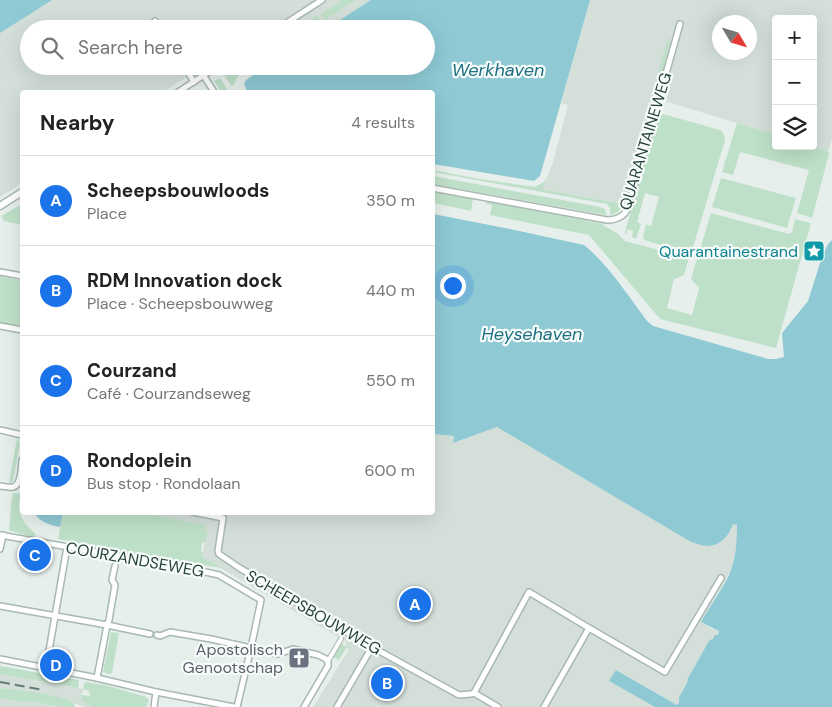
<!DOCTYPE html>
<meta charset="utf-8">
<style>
:root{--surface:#fff;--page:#f2f2f2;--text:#222;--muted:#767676;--line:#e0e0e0;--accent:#1a73e8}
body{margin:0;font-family:"DM Sans",sans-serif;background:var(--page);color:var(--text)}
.controls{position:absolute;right:15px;top:15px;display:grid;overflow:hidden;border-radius:5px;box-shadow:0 5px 20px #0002}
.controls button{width:45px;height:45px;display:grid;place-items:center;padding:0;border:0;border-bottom:1px solid var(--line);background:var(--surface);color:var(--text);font:25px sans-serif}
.compass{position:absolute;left:712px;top:15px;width:45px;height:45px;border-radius:50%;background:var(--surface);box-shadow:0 5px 20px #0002;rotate:128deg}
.you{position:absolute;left:452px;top:285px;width:18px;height:18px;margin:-12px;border:4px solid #fff;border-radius:50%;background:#1a73e8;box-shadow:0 0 0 8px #1a73e833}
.badge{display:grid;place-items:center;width:32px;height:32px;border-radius:50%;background:var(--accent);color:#fff;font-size:16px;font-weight:700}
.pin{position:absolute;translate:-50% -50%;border:2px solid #fff;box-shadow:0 1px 5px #0006}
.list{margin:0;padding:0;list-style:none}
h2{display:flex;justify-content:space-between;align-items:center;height:65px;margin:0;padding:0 20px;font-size:21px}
h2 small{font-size:16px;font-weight:400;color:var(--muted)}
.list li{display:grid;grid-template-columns:32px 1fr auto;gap:15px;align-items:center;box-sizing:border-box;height:90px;padding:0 20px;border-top:1px solid var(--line)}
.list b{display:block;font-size:19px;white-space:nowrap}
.list p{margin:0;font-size:16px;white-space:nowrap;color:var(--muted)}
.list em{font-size:16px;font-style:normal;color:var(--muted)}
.icon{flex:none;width:28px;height:28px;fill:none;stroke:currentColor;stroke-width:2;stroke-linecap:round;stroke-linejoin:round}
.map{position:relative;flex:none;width:832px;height:707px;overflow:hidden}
.search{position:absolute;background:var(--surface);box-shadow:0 5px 20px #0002;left:20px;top:20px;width:415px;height:55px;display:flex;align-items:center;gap:12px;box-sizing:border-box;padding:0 18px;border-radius:28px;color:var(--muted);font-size:19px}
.panel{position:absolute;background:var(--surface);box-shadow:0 5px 20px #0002;left:20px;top:90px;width:415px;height:425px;border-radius:5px}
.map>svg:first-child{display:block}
.built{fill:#d4dfda;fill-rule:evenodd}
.green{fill:#bfe0c8}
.water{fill:#8ec9d4}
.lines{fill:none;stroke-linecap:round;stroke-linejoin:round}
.pedestrian-casing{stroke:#a8b8b2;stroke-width:6}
.minor-casing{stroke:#a8b8b2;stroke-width:8}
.tertiary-casing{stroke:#a8b8b2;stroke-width:9}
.pedestrian{stroke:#fff;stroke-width:4}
.minor{stroke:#fff;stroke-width:5}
.tertiary{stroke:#fff;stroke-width:6}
.rail{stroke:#5f7d75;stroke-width:2;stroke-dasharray:10 5;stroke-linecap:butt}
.labels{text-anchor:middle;stroke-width:4.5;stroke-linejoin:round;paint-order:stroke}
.street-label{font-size:16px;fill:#24423a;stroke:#f7fbf9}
.culture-label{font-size:16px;fill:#0d838f;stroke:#f7fbf9;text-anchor:end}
.worship-label{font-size:16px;fill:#5b616d;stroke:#f7fbf9;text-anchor:end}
.water-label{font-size:18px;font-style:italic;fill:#1c6f80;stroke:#f7fbf9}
</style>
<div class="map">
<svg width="832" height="707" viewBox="0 0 832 707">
<rect width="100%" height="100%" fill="#e6efeb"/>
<!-- built -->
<g class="built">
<polygon points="0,0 401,0 354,29 265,29 264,28 262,29 29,29 29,66 204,66 163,92 22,92 22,183 0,197"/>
<path d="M 590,0 L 832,0 L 832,138 L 828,151 L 812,146 L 813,146 L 813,19 L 776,19 L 776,135 L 651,97 L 641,131 L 641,143 L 631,180 L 627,179 L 620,203 L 546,190 L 543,187 L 553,162 L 568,105 L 561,103 ZM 720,22 L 750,22 L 750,52 L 720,52 Z"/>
<polygon points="497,427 691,542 706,546 731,531 733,524 737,525 737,543 733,565 729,574 701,622 713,629 719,631 718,636 712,640 710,639 687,680 688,681 679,697 679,703 677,705 617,670 610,681 655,707 313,707 348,651 345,641 202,557 207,531 205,530 206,525 143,513 432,512 433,434 454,436 454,443"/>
<polygon points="0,674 83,689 82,695 93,707 84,707 70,701 47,694 0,688"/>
<polygon points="0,698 23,702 31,701 60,707 0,707"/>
</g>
<!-- green -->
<g class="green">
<polygon points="342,0 356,0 325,20 321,14"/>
<polygon points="316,16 317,16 321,22 311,29 296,29"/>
<polygon points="668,38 670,44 647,126 645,128 642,129"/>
<path d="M 237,66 L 251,66 C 242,71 237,75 234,85 L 231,86 L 225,76 L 225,74 Z"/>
<polygon points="220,78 229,92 221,92 214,81"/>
<path d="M 663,114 L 720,130 C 723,132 725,135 725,140 L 691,254 L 644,240 L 643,237 L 646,225 L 651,226 L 659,197 L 645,193 L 637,222 L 641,224 L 636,239 L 632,237 L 633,231 L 628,229 L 626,235 L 625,232 L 658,117 Z"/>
<polygon points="737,123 776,135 776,146 812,146 828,151 829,154 812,218 797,213 809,170 740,152 733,175 722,172"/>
<path d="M 433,170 L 480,179 L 535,187 L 544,182 L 547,177 L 543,187 L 546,190 L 618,203 L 620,203 L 627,179 L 631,180 C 627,193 626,211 611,215 L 610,213 L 610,208 L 607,204 L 433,172 Z"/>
<polygon points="433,176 600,207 605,209 606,215 433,184"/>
<polygon points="721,178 796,198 787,228 712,207"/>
<polygon points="432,192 473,199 471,211 433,203"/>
<polygon points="486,201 603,224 604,226 617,233 625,241 689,258 684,275 674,279 667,308 692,315 699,288 691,279 711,213 789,234 792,232 795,219 811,223 776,348 660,319 589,235 490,215 492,205 486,204"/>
<polygon points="22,204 22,225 4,221 1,216"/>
<polygon points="0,276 22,281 22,327 0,323"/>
<polygon points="17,439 18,439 20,443 13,481 10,483 9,482"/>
<path d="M 13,493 L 21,494 C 21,498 18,503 19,507 C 19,518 27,527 35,533 L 35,538 L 9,530 C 11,517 10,505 13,493 Z"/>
<polygon points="63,513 143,513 206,525 205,530 208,531 205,543 202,543 201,551 203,552 202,557 222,568 120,551 58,539"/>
<polygon points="111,632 119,633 112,673 110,674 103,672"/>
<polygon points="340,643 347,647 339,660 333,657"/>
<polygon points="0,666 79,680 78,688 0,674"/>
<polygon points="85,682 105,685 146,697 149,700 146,707 93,707 82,701 82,695 90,696 89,691 83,689"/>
<path d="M 0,688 C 25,691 51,692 75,703 L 74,707 L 60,707 L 31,701 L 23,702 L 0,698 Z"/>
</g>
<!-- water -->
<g class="water">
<polygon points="0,0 52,0 0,33"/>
<polygon points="371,0 590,0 540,176 534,181 433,164 432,92 247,92 244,84 246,80 267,66 426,66 426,29 326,29"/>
<path d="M 433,214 L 510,229 L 584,245 C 607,263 629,297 647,321 L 653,326 L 768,359 L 776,359 L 784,357 L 782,333 L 808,301 L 822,257 L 828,244 L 832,240 L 832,707 L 655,707 L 609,681 L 616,670 L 677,705 L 679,703 L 679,697 L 688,681 L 687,680 L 710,639 L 712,640 L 715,635 L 718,635 L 719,631 L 701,622 C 710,606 721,591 729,575 C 736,560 737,541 737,525 L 733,524 C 729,536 720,546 707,546 C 702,546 696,543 691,542 L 497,427 L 453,443 L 454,436 L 433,434 Z"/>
<path d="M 34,513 L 63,513 L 60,527 C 49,525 40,522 34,513 Z"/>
</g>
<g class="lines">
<!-- pedestrian casing -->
<g class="pedestrian-casing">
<polyline id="pedestrian" points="328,661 341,639"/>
</g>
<!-- minor casing -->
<g class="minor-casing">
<g id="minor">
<polyline points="155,21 160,29"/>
<polyline points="277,29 322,0"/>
<polyline points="184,66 194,82"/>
<polyline points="204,76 214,92"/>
<polyline points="178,92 218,66"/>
<path d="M 432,188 L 607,220 C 616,220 624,217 628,208 L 680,24"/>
<polyline points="0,272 22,276"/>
<polyline points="0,326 22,330"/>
<polyline points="0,430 22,435"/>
<path d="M 0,486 C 4,486 9,488 13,487 C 22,485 21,467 22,460"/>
<polyline points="193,512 223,518 218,551 219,554 238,567 372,647 459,695 471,694 474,693 529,592 589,628 665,672 721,578"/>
<polyline points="0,535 187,568 219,575 261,600 251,648 237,707"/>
<polyline points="0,549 3,535"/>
<polyline points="115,566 112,580 115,585 109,620 107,625 150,634"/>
<polyline points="0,606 107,625 97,678"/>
<polyline points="157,635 160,636 170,632 211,639 278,654 293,649 318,655 326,659 328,662 328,666 304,707"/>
<polyline points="0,659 97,678 156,692 234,707"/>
<polyline points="46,668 67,547"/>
<polyline points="474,693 498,707"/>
<polyline points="154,707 156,692"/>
<polyline points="337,707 372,647"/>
<polyline points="544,707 589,628"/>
</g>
</g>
<!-- tertiary casing -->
<g class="tertiary-casing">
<polyline id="tertiary" points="0,206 22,192"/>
</g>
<!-- pedestrian -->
<use href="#pedestrian" class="pedestrian"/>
<!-- minor -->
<use href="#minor" class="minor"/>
<!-- tertiary -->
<use href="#tertiary" class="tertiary"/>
<!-- rail -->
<polyline class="rail" points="0,682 43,690"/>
</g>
<!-- icons -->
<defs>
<g id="sight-square" transform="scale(1.125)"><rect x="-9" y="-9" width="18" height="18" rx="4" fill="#0f9aa8" stroke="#f7fbf9"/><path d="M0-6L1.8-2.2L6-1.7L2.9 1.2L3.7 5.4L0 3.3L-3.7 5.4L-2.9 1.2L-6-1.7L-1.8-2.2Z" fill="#fff"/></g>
<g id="church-square" transform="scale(1.125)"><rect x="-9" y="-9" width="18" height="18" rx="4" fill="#6b7280" stroke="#f7fbf9"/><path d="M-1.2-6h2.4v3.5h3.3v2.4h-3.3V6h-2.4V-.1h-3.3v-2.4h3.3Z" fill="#fff"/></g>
</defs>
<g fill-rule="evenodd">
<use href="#sight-square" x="814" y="251"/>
<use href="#church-square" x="299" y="658"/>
</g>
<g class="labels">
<!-- street labels -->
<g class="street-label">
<text transform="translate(645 141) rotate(-73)" y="6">QUARANTAINEWEG</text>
<text transform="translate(135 559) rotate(10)" y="6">COURZANDSEWEG</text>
<text transform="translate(314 612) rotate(30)" y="6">SCHEEPSBOUWWEG</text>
</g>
<!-- culture labels -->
<g class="culture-label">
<text x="798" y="257">Quarantainestrand</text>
</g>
<!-- worship labels -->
<g class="worship-label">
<text x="283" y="655">Apostolisch<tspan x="283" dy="18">Genootschap</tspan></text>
</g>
<!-- water labels -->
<g class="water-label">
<text x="498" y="76">Werkhaven</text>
<text x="532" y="340">Heysehaven</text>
</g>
</g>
</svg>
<div class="controls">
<button>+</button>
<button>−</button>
<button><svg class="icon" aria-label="layers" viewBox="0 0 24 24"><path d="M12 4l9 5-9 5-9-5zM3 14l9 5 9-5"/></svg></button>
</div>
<svg class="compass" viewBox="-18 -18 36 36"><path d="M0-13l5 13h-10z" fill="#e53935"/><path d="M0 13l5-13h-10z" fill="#767676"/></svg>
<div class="you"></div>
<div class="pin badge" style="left:415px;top:604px">A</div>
<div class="pin badge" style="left:387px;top:683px">B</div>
<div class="pin badge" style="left:35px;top:555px">C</div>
<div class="pin badge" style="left:56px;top:665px">D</div>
<div class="search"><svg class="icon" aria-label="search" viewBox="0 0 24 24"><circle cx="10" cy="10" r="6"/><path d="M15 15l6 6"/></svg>Search here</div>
<section class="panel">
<h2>Nearby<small>4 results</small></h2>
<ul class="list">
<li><span class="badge">A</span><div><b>Scheepsbouwloods</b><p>Place</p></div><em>350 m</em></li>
<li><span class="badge">B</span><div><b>RDM Innovation dock</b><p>Place · Scheepsbouwweg</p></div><em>440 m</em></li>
<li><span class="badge">C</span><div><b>Courzand</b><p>Café · Courzandseweg</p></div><em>550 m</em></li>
<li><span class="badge">D</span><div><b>Rondoplein</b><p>Bus stop · Rondolaan</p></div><em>600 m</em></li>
</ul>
</section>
</div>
